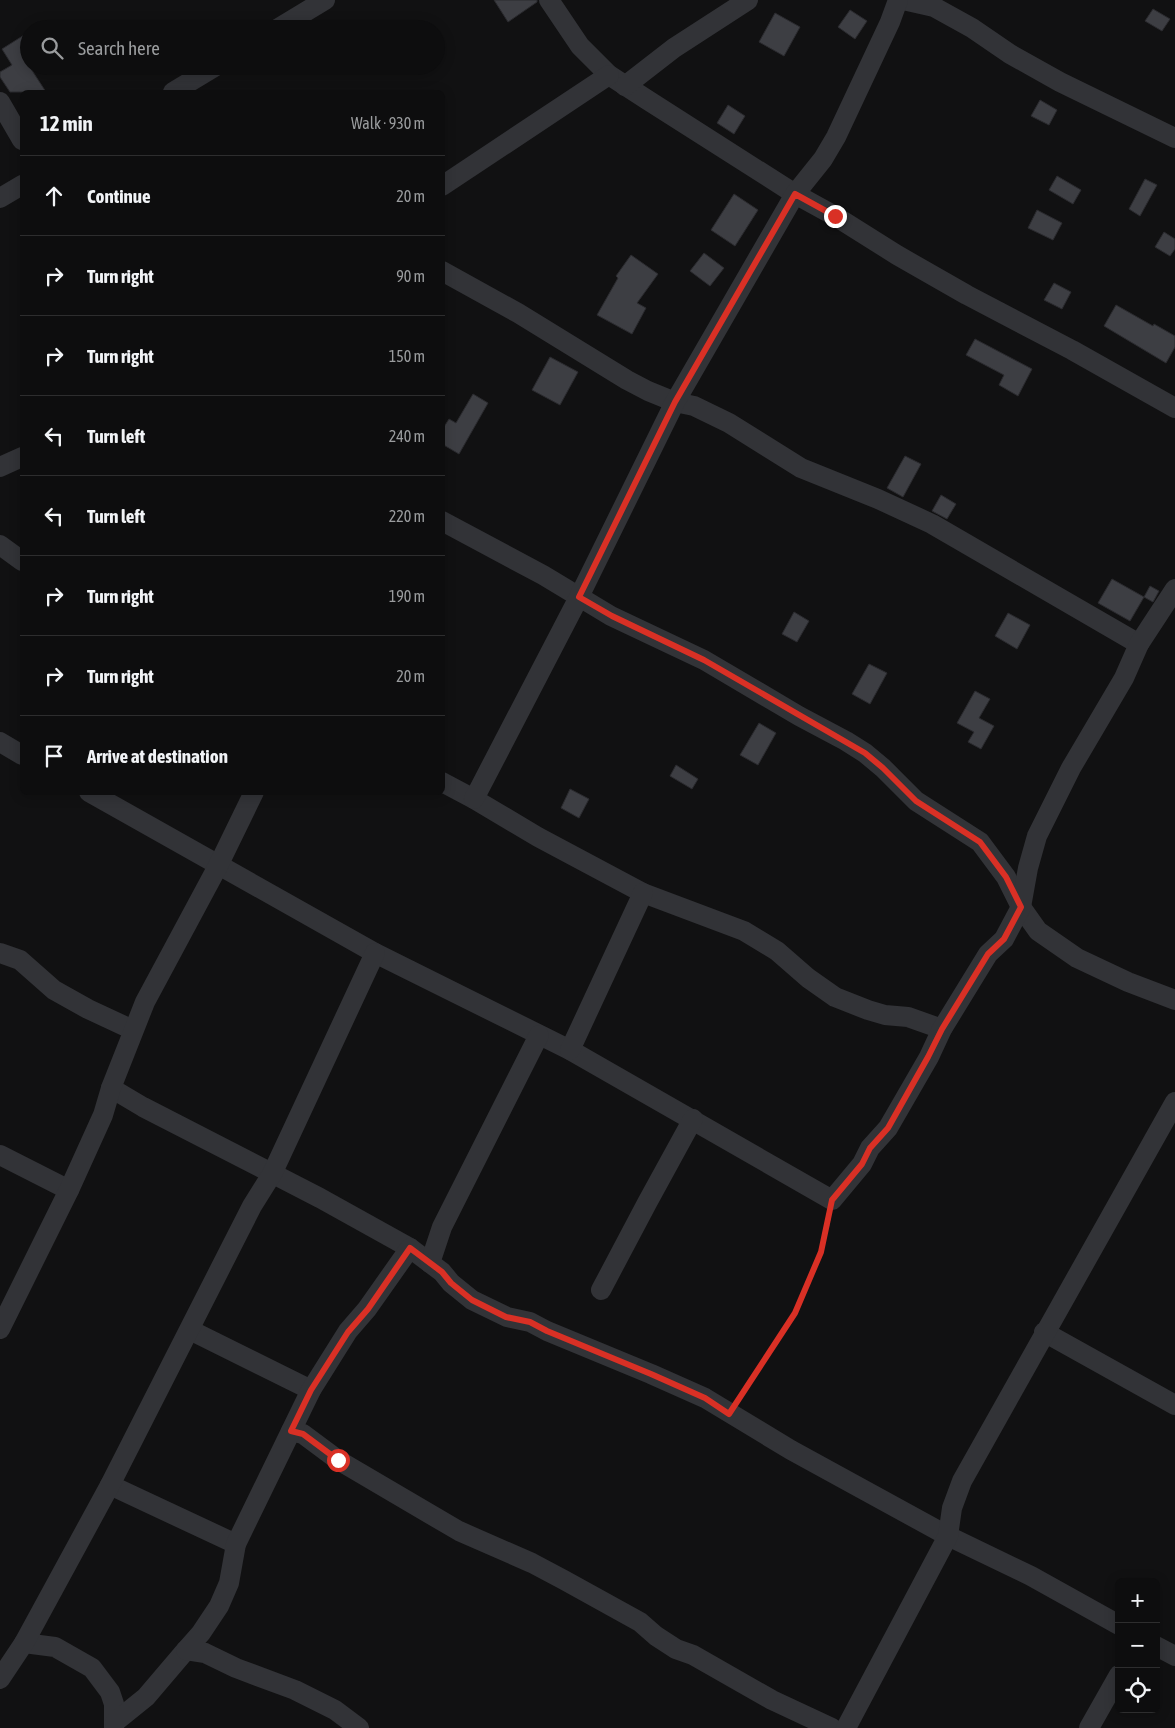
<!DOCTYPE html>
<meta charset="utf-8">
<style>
:root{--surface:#0d0d0e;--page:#161617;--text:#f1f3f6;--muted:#9a9c9e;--line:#2d2d2e}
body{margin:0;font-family:"Asap Condensed",sans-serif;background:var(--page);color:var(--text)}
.controls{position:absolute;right:15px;bottom:15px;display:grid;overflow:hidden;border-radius:8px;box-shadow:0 2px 12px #0003}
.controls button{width:45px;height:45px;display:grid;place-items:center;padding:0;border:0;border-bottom:1px solid var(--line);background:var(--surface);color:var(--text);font:25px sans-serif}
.stop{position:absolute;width:15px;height:15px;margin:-11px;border:4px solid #d93025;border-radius:50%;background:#fff}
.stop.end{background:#d93025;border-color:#fff;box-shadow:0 1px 5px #0008}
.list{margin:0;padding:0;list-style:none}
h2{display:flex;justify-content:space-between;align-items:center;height:65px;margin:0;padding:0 20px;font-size:21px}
h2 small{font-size:16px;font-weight:400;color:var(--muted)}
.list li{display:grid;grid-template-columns:32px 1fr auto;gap:15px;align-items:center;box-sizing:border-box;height:80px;padding:0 20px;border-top:1px solid var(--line)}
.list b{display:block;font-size:19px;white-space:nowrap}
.list em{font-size:16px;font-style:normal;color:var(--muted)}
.icon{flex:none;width:28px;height:28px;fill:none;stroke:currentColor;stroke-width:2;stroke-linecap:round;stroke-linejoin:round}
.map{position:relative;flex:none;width:1175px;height:1728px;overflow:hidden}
.search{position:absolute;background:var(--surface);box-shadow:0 2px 12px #0003;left:20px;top:20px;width:425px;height:55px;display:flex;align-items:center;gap:12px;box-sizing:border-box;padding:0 18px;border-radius:28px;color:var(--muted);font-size:19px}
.panel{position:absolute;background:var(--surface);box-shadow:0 2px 12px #0003;left:20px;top:90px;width:425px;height:705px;border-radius:8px}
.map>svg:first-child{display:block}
.building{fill:#3d3e43;stroke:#2b2b2f}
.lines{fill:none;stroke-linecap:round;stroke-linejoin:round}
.path{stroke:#383a3e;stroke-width:3;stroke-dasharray:2.5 4;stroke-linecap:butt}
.minor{stroke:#323337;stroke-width:20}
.route{stroke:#d93025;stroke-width:6}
</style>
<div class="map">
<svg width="1175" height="1728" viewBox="0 0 1175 1728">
<rect width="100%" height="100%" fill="#111112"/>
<!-- building -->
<g class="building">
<polygon points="494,0 537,0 537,2 508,22"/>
<polygon points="1153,9 1170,19 1162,31 1145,21"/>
<polygon points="850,10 867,21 855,39 838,27"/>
<polygon points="775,13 800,27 784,56 759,42"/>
<polygon points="29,32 29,51 22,55 46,92 10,92 0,77 0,72 12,65 2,49"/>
<polygon points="1040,100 1057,110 1049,125 1031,116"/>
<polygon points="728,105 745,116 734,134 717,123"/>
<polygon points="1057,176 1081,190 1073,204 1049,190"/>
<polygon points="1145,179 1157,185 1140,216 1129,209"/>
<polygon points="734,194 758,210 735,246 711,230"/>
<polygon points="1037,210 1062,223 1053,240 1028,228"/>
<polygon points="1164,232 1175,239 1175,249 1170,256 1155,247"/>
<polygon points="704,253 724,268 710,286 690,271"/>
<polygon points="631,255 658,274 637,303 646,308 632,334 597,315 618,278 616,276"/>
<polygon points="1054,283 1071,292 1062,309 1044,300"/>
<polygon points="1116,305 1153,326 1154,324 1175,336 1175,347 1166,363 1104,326"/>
<polygon points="975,339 1032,369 1018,396 999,385 1004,375 966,355"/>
<polygon points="550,357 578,372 560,405 532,390"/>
<polygon points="473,394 488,403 459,454 442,444 442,430 449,419 456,423"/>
<polygon points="905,456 921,464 903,497 887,488"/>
<polygon points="941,495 956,504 947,519 932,511"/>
<polygon points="1112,579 1144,597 1130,621 1098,603"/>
<polygon points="1150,586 1159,591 1153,602 1144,597"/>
<polygon points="794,612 809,621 797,642 782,634"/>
<polygon points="1008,613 1030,625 1017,649 995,636"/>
<polygon points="869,664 887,673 870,704 852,694"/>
<polygon points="975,691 990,699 979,718 994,726 981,749 968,742 974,732 957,723"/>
<polygon points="759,723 776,733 758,765 740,755"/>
<polygon points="676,765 698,779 692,789 670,776"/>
<polygon points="570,789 589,799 579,818 561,808"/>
</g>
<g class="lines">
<!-- path -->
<path class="path" d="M 739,1399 C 779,1339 816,1288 830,1215"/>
<!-- minor -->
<g class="minor">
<polyline points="549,0 580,46 609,75 646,99 795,194 835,216 897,255 967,295 1072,350 1175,408"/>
<polyline points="903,0 934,7 972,28 1010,54 1060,82 1175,138"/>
<polyline points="277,29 325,0"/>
<polyline points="625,86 674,48 748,0"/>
<polyline points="173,92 216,66"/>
<polyline points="0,102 22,140"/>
<polyline points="442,186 609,75"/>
<polyline points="0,198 22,185"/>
<polyline points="442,271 518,313 627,380 648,391 675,402 694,406 729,423 801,468 878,499 932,524 1139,644"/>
<polyline points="0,467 22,457"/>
<polyline points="442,521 543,575 611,616 704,660 799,716 846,741 865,753 883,768 916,801 980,842 1006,877 1021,907 1038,931 1077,958 1128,982 1175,1000"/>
<polyline points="0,545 22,561"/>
<polyline points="0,742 22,755"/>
<polyline points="442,782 474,799 538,837 643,893 744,931 777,951 808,978 835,997 868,1010 885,1015 908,1017 942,1029"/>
<polyline points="89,792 375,953 570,1050 832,1200 862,1164 870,1148 888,1128 929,1057 942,1029 988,954 1004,939 1021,907 1028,868 1037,836 1071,768 1124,678 1139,644 1175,589"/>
<polyline points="474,799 579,597 675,402 795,194 823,159 836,137 890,22 898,0"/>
<polyline points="0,953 20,960 54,990 88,1009 133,1030"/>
<polyline points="570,1050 643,893"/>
<polyline points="111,1088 143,1107 320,1198 410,1248 442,1272 451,1283 472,1300 507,1317 530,1322 547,1331 651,1374 705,1398 791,1450 948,1536 1031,1576 1119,1625"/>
<polyline points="0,1155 69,1190"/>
<polyline points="430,1263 442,1227 539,1035"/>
<polyline points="601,1290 647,1203 693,1119"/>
<polyline points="0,1329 69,1190 103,1115 111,1088 145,1002 218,866 254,792"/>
<polyline points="190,1330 311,1390"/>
<polyline points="1044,1332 1175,1405"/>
<polyline points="291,1431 303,1434 338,1460 459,1531 532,1563 564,1580 640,1622 656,1636 676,1649 693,1655 772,1700 832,1728"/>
<polyline points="110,1485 236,1544"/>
<polyline points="24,1643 55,1647 92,1668 110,1692 114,1704 114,1728"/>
<polyline points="1156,1646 1175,1656"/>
<polyline points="0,1679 24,1643 110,1485 252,1206 272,1174 375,953"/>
<polyline points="115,1722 146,1697 186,1650"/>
<polyline points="359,1728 335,1710 295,1690 236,1668 205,1653 186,1650 201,1633 219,1606 229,1583 236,1544 311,1390 348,1331 367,1309 410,1248"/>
<polyline points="846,1728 948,1536 952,1508 962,1481 1175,1102"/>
<polyline points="1089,1728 1119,1675"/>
</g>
</g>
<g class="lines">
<!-- route -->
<polyline class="route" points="338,1460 303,1434 291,1431 311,1390 348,1332 368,1309 410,1248 442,1272 451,1283 472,1300 506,1317 530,1322 547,1331 651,1374 705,1398 729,1414 795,1313 821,1252 832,1200 862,1164 870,1148 888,1128 928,1057 942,1029 988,954 1004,939 1021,907 1006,877 980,842 916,801 883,768 865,753 704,660 612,616 579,597 675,402 795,194 835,216"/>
</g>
</svg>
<div class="controls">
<button>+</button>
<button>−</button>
<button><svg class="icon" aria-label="locate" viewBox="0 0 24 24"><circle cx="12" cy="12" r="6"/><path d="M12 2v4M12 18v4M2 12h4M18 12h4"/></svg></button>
</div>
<div class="stop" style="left:338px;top:1460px"></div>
<div class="stop end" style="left:835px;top:216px"></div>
<div class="search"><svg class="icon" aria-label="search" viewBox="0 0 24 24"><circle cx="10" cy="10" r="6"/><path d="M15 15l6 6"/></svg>Search here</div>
<section class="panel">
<h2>12 min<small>Walk · 930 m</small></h2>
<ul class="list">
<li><svg class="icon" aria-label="ahead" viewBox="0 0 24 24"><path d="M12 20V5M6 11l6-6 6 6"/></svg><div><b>Continue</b></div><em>20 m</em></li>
<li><svg class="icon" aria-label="right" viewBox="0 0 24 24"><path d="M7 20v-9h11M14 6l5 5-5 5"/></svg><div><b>Turn right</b></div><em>90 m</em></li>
<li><svg class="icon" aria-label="right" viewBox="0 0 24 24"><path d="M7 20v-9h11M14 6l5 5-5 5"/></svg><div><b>Turn right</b></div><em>150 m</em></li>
<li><svg class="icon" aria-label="left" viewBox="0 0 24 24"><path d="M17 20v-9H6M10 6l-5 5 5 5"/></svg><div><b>Turn left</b></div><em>240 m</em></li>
<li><svg class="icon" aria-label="left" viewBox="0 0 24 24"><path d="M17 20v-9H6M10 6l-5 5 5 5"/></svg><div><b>Turn left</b></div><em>220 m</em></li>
<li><svg class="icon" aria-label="right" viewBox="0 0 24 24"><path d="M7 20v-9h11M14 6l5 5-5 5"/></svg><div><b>Turn right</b></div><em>190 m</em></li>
<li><svg class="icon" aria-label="right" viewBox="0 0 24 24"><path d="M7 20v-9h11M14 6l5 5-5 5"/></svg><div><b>Turn right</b></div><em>20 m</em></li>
<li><svg class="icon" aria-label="arrive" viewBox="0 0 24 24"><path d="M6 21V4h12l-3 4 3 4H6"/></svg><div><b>Arrive at destination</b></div></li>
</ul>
</section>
</div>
